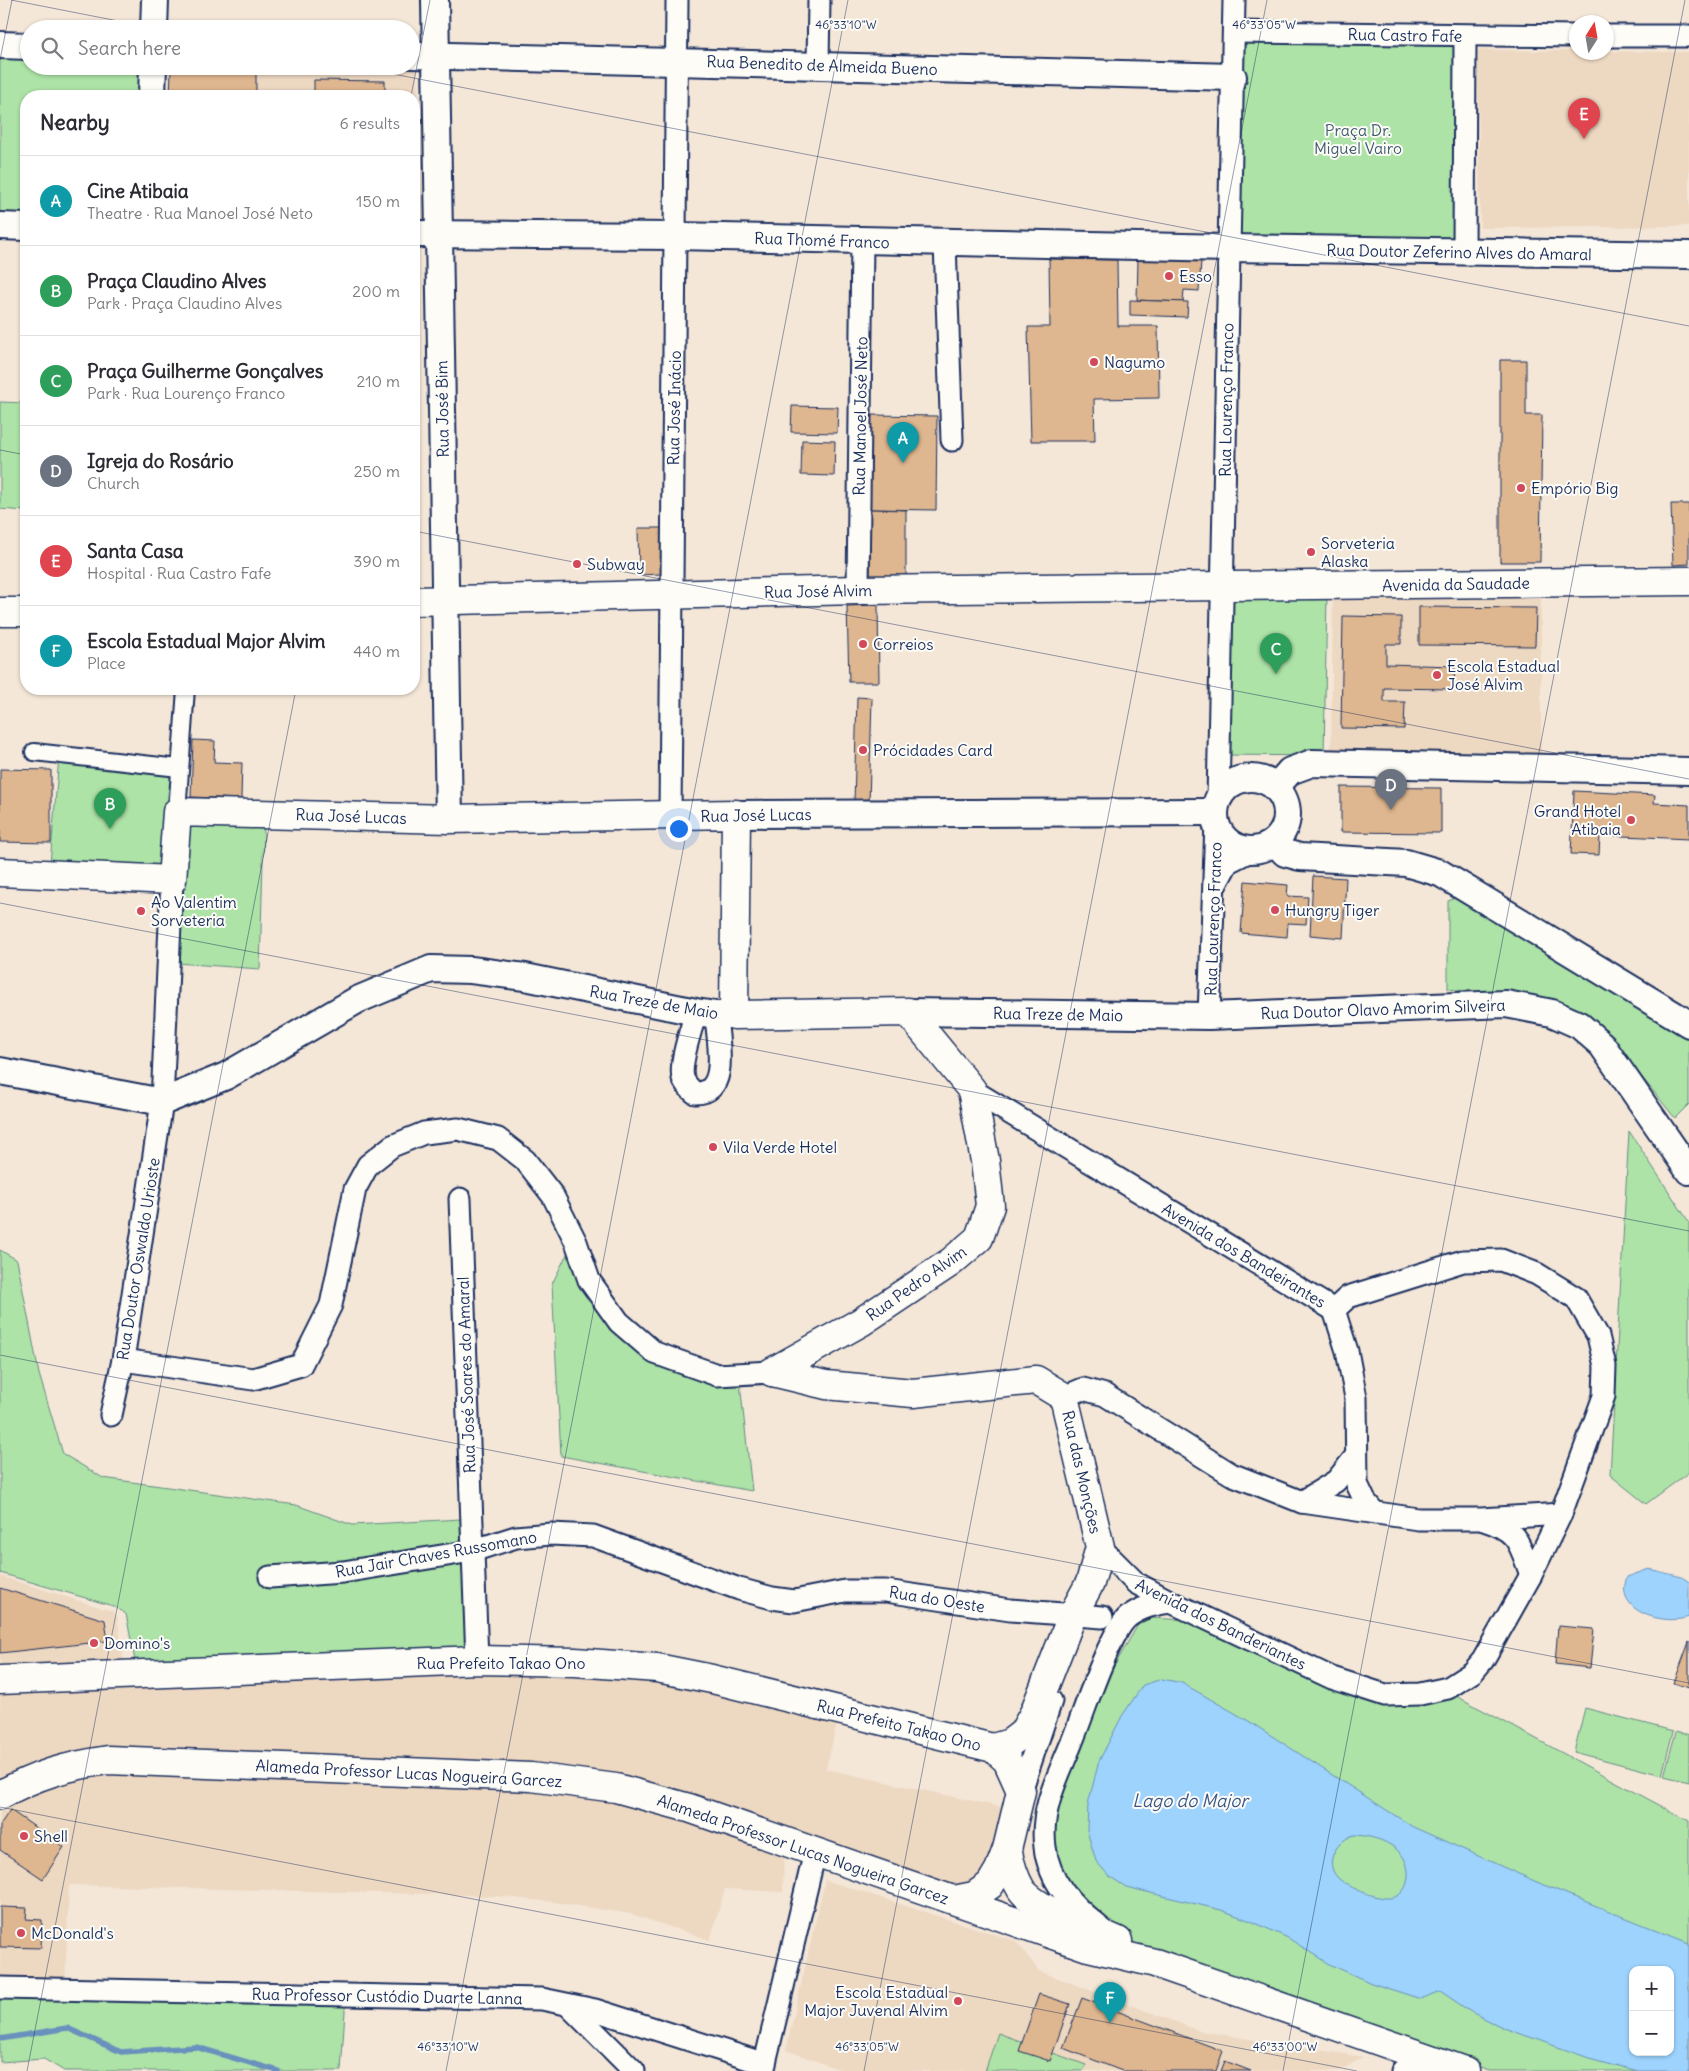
<!DOCTYPE html>
<meta charset="utf-8">
<style>
:root{--surface:#fff;--page:#f2f2f3;--text:#2b2b33;--muted:#7c7c81;--line:#e1e1e2;--accent:#d1495b}
body{margin:0;font-family:Delius,sans-serif;background:var(--page);color:var(--text)}
.controls{position:absolute;right:15px;bottom:15px;display:grid;overflow:hidden;border-radius:10px;box-shadow:0 1px 4px #0004}
.controls button{width:45px;height:45px;display:grid;place-items:center;padding:0;border:0;border-bottom:1px solid var(--line);background:var(--surface);color:var(--text);font:25px sans-serif}
.compass{position:absolute;left:1569px;top:15px;width:45px;height:45px;border-radius:50%;background:var(--surface);box-shadow:0 1px 4px #0004;rotate:11deg}
.you{position:absolute;left:678px;top:828px;width:18px;height:18px;margin:-12px;border:4px solid #fff;border-radius:50%;background:#1a73e8;box-shadow:0 0 0 8px #1a73e833}
.badge{display:grid;place-items:center;width:32px;height:32px;border-radius:50%;background:var(--accent);color:#fff;font-size:16px;font-weight:700}
.pin{position:absolute;translate:-50% -41px;filter:drop-shadow(0 1px 2px #0008)}
.pin::after{content:'';position:absolute;top:26px;width:18px;height:15px;background:inherit;clip-path:polygon(0 0,100% 0,50% 100%)}
.list{margin:0;padding:0;list-style:none}
h2{display:flex;justify-content:space-between;align-items:center;height:65px;margin:0;padding:0 20px;font-size:21px}
h2 small{font-size:16px;font-weight:400;color:var(--muted)}
.list li{display:grid;grid-template-columns:32px 1fr auto;gap:15px;align-items:center;box-sizing:border-box;height:90px;padding:0 20px;border-top:1px solid var(--line)}
.list b{display:block;font-size:19px;white-space:nowrap}
.list p{margin:0;font-size:16px;white-space:nowrap;color:var(--muted)}
.list em{font-size:16px;font-style:normal;color:var(--muted)}
.icon{flex:none;width:28px;height:28px;fill:none;stroke:currentColor;stroke-width:2;stroke-linecap:round;stroke-linejoin:round}
.map{position:relative;flex:none;width:1689px;height:2071px;overflow:hidden}
.search{position:absolute;background:var(--surface);box-shadow:0 1px 4px #0004;left:20px;top:20px;width:400px;height:55px;display:flex;align-items:center;gap:12px;box-sizing:border-box;padding:0 18px;border-radius:28px;color:var(--muted);font-size:19px}
.panel{position:absolute;background:var(--surface);box-shadow:0 1px 4px #0004;left:20px;top:90px;width:400px;height:605px;border-radius:20px}
.map>svg:first-child{display:block}
.built{fill:#edd8c2}
.green{fill:#ade3a6;stroke:#648982;fill-rule:evenodd}
.water{fill:#9dd3fc;stroke:#6991bd;fill-rule:evenodd}
.lines{fill:none;stroke-linecap:round;stroke-linejoin:round}
.stream{stroke:#6991bd;stroke-width:5.5}
.building{fill:#deb68f;stroke:#1b2f5e}
.pedestrian-casing{stroke:#1b2f5e;stroke-width:20}
.minor-casing{stroke:#1b2f5e;stroke-width:25}
.tertiary-casing{stroke:#1b2f5e;stroke-width:30}
.secondary-casing{stroke:#1b2f5e;stroke-width:31}
.pedestrian{stroke:#fdfcf7;stroke-width:16}
.minor{stroke:#fdfcf7;stroke-width:21}
.tertiary{stroke:#fdfcf7;stroke-width:26}
.secondary{stroke:#fdfcf7;stroke-width:28}
.ticks{fill:none;stroke:#1b2f5e;stroke-width:1;stroke-opacity:0.45}
.poi-dot{fill:#d1495b;stroke:#fdfcf7;stroke-width:2}
.labels{text-anchor:middle;stroke-width:4;stroke-linejoin:round;paint-order:stroke}
.street-label{font-size:16px;fill:#1b2f5e;stroke:#fdfcf7}
.park-label{font-size:16px;fill:#405c70;stroke:#fdfcf7}
.poi-label{font-size:16px;fill:#1b2f5e;stroke:#fdfcf7;text-anchor:start}
.water-label{font-size:18px;font-style:italic;fill:#3c5886;stroke:#fdfcf7}
.ticks-label{font-size:12px;text-anchor:middle;fill:#1b2f5e;stroke:#fdfcf7;stroke-width:4;stroke-linejoin:round;paint-order:stroke}
</style>
<div class="map">
<svg width="1689" height="2071" viewBox="0 0 1689 2071">
<rect width="100%" height="100%" fill="#f4e7d8"/>
<filter id="ink" filterUnits="userSpaceOnUse"><feTurbulence type="fractalNoise" baseFrequency=".02" numOctaves="2"/><feDisplacementMap in="SourceGraphic" scale="10" xChannelSelector="R" yChannelSelector="G"/><feConvolveMatrix kernelMatrix="1 2 1 2 8 2 1 2 1" color-interpolation-filters="sRGB"/></filter>
<g filter="url(#ink)">
<!-- built -->
<g class="built">
<polygon points="1478,50 1689,52 1689,226 1480,228"/>
<polygon points="256,66 417,67 421,213 414,213 414,96 256,96"/>
<polygon points="1541,591 1541,761 1331,757 1333,593"/>
<polygon points="0,1576 112,1611 117,1616 126,1674 0,1679"/>
<polygon points="575,1667 839,1715 826,1769 1014,1810 1006,1848 971,1894 689,1804 176,1757 0,1792 0,1683"/>
<polygon points="76,1770 615,1793 784,1851 783,1892 725,1889 710,1940 631,1914 553,1902 495,1896 69,1885 65,1988 0,1986 0,1806"/>
<polygon points="825,1880 1016,1941 1039,1971 1200,2031 1363,2057 1340,2071 844,2071 786,2050"/>
</g>
<!-- green -->
<g class="green">
<polygon points="1238,37 1460,40 1458,240 1239,239"/>
<polygon points="0,57 29,58 29,66 139,66 138,96 26,96 26,213 0,213"/>
<polygon points="0,402 26,403 26,511 0,509"/>
<polygon points="1327,593 1324,756 1225,755 1228,594"/>
<polygon points="59,757 173,773 168,794 164,869 50,864"/>
<polygon points="264,823 260,969 176,963 182,898 182,824"/>
<polygon points="1458,897 1689,1037 1689,1104 1675,1118 1602,1028 1560,1001 1448,989 1448,901"/>
<polygon points="1629,1131 1689,1222 1689,1472 1646,1504 1610,1475"/>
<polygon points="571,1246 612,1328 740,1383 752,1491 561,1456 552,1284"/>
<polygon points="0,1250 17,1260 39,1374 63,1454 103,1478 296,1505 352,1525 461,1519 466,1557 473,1658 136,1666 126,1614 113,1606 0,1573"/>
<path d="M 1130,1617 L 1209,1621 L 1330,1681 L 1447,1691 L 1689,1821 L 1689,2071 L 1489,2071 L 1155,1957 L 1115,1935 L 1055,1869 L 1049,1808 L 1090,1708 L 1139,1623 ZM 1633,1970 L 1670,1970 L 1670,2052 L 1633,2052 Z"/>
<polygon points="1585,1708 1673,1731 1662,1775 1574,1752"/>
<polygon points="1676,1731 1689,1735 1689,1782 1664,1776"/>
<polygon points="0,1990 346,1996 341,2071 64,2071 44,2059 0,2062"/>
<polygon points="998,2033 1086,2065 1083,2071 985,2071"/>
</g>
<!-- water -->
<g class="water">
<path d="M 1649,1569 L 1682,1577 L 1689,1582 L 1689,1617 C 1664,1626 1613,1612 1627,1577 Z"/>
<path d="M 1162,1679 L 1182,1683 L 1247,1720 L 1413,1827 L 1539,1883 L 1689,1943 L 1689,2071 L 1637,2071 L 1589,2058 L 1504,2028 L 1471,2012 L 1440,1991 L 1421,1999 L 1371,1983 L 1327,1963 L 1288,1938 L 1251,1921 L 1221,1910 L 1126,1887 L 1109,1876 L 1096,1861 L 1087,1831 L 1088,1804 L 1099,1761 L 1122,1716 L 1143,1685 ZM 1354,1835 C 1378,1836 1410,1847 1408,1877 C 1407,1885 1404,1892 1397,1896 C 1385,1904 1346,1887 1337,1877 C 1323,1861 1338,1840 1354,1835 ZM 1633,1970 L 1670,1970 L 1670,2052 L 1633,2052 Z"/>
</g>
<g class="lines">
<!-- stream -->
<polyline class="stream" points="0,2039 67,2028 121,2052 196,2047 278,2071"/>
</g>
<!-- building -->
<g class="building">
<polygon points="174,66 256,66 256,96 170,96 171,70"/>
<polygon points="314,80 385,81 385,96 314,96"/>
<polygon points="1049,259 1117,260 1118,326 1158,326 1159,398 1094,399 1095,441 1031,441 1028,327 1050,327"/>
<polygon points="1138,259 1201,261 1199,291 1184,290 1183,302 1137,300"/>
<polygon points="1130,300 1188,302 1187,317 1130,315"/>
<polygon points="1500,360 1526,360 1526,415 1542,415 1540,562 1500,562"/>
<polygon points="792,406 838,407 837,433 791,432"/>
<polygon points="871,415 937,416 936,510 870,509"/>
<polygon points="802,440 835,441 834,476 801,475"/>
<polygon points="1671,504 1689,504 1689,564 1673,565"/>
<polygon points="870,509 906,510 906,580 870,580"/>
<polygon points="638,528 661,528 661,574 639,575"/>
<polygon points="878,605 879,682 849,682 847,606"/>
<polygon points="1419,607 1536,608 1535,646 1419,645"/>
<polygon points="1343,616 1401,617 1401,644 1386,644 1386,664 1455,666 1454,689 1384,688 1384,702 1405,702 1404,729 1341,728"/>
<polygon points="857,697 872,698 869,804 854,803"/>
<polygon points="193,740 215,741 214,762 242,763 241,799 191,797"/>
<polygon points="0,769 51,770 51,843 0,842"/>
<polygon points="1341,787 1441,788 1441,833 1341,832"/>
<polygon points="1574,791 1655,795 1654,803 1689,805 1689,839 1600,835 1599,855 1571,854"/>
<polygon points="1313,876 1346,878 1343,938 1310,935"/>
<polygon points="1245,881 1288,885 1287,896 1308,897 1306,924 1288,923 1287,937 1241,933"/>
<polygon points="0,1588 105,1620 108,1641 0,1653"/>
<polygon points="1558,1626 1594,1629 1590,1668 1555,1664"/>
<polygon points="1689,1642 1689,1688 1674,1683"/>
<polygon points="10,1810 64,1847 43,1879 0,1850 0,1825"/>
<polygon points="0,1907 27,1908 26,1919 42,1920 41,1948 0,1947"/>
<polygon points="1039,1994 1070,2004 1050,2061 1019,2051"/>
<polygon points="1082,1998 1223,2051 1216,2071 1122,2071 1063,2048"/>
<polygon points="1225,2061 1251,2071 1221,2071"/>
</g>
<g class="lines">
<!-- pedestrian casing -->
<g class="pedestrian-casing">
<g id="pedestrian">
<polyline points="34,752 179,768"/>
<polyline points="177,812 186,689"/>
</g>
</g>
<!-- minor casing -->
<g class="minor-casing">
<g id="minor">
<polyline points="1234,32 1576,36"/>
<polyline points="1606,36 1689,36"/>
<polyline points="818,65 819,0"/>
<polyline points="945,243 952,440"/>
<polyline points="1464,252 1465,36"/>
<polyline points="858,590 862,241"/>
<polyline points="1218,801 1234,0"/>
<polyline points="670,816 677,0"/>
<polyline points="1216,884 1228,862 1252,850"/>
<path d="M 696,1012 C 692,1027 679,1063 683,1078 C 685,1084 690,1089 695,1093 C 731,1094 717,1039 716,1015"/>
<polyline points="1209,1016 1216,823"/>
<polyline points="972,1090 1334,1310"/>
<polyline points="460,1199 477,1660"/>
<polyline points="1334,1310 1347,1351 1356,1398 1357,1484 1365,1501 1375,1513"/>
<polyline points="123,1360 253,1379 301,1365 331,1305 355,1189 368,1165 392,1146 424,1133 458,1129 498,1139 525,1160 553,1196 576,1242 589,1280 619,1322 655,1353 717,1375 772,1372"/>
<polyline points="1064,1397 1083,1389 1105,1395 1231,1474 1302,1502 1418,1519 1481,1519 1561,1514"/>
<polyline points="111,1415 123,1360 162,1102 172,880"/>
<polyline points="1302,1502 1336,1481 1356,1456"/>
<path d="M 1484,1520 C 1519,1531 1519,1543 1531,1575"/>
<polyline points="1100,1547 1136,1583 1171,1602 1332,1678 1385,1695 1420,1694 1448,1688 1473,1672 1483,1660 1531,1575 1561,1514 1604,1396 1605,1366 1598,1336 1576,1298 1537,1274 1501,1260 1463,1261 1348,1297 1334,1310"/>
<polyline points="270,1577 343,1572 472,1551 516,1537 551,1534 593,1536 739,1589 772,1598 794,1601 845,1591 886,1591 1010,1610 1102,1617"/>
<polyline points="1021,1791 1051,1701"/>
<path d="M 1098,1926 C 1072,1905 1049,1882 1045,1847 C 1043,1833 1045,1815 1049,1801 C 1055,1779 1067,1756 1075,1734 C 1085,1709 1110,1632 1128,1617 C 1141,1607 1155,1604 1171,1602"/>
<polyline points="0,1988 542,1999 595,2010 765,2064"/>
<polyline points="569,2006 634,2071"/>
<polyline points="763,2071 815,1852"/>
<polyline points="1402,2071 1426,2058"/>
</g>
</g>
<!-- tertiary casing -->
<g class="tertiary-casing">
<g id="tertiary">
<polyline points="435,0 449,819"/>
<polyline points="154,29 155,0"/>
<polyline points="0,45 29,46"/>
<polyline points="411,55 1233,77"/>
<polyline points="152,96 153,66"/>
<polyline points="0,226 26,227"/>
<polyline points="414,234 675,236 1229,248 1689,255"/>
<circle cx="1251" cy="814" r="36"/>
<polyline points="1276,787 1290,771 1312,763 1689,771"/>
<polyline points="736,814 1215,812"/>
<polyline points="1275,842 1285,853 1300,857 1406,863 1440,873 1689,1024"/>
<polyline points="908,1012 1209,1016 1506,1004 1552,1013 1579,1025 1602,1045 1689,1171"/>
<polyline points="0,1071 162,1102 226,1076 357,1000 431,969 471,970 525,977 696,1012 716,1015 734,1015"/>
</g>
</g>
<!-- secondary casing -->
<g class="secondary-casing">
<g id="secondary">
<polyline points="414,601 858,590 1689,581"/>
<polyline points="0,612 26,612"/>
<polyline points="0,872 172,880 177,812 449,819 736,814 734,1015 908,1012 972,1090 985,1161 990,1206 979,1238 951,1262 861,1322 772,1372"/>
<polyline points="772,1372 826,1385 913,1393 1036,1380 1064,1397 1100,1547 1090,1583 1072,1616 1034,1713 1023,1733 1010,1743 993,1748"/>
<polyline points="0,1680 477,1660 575,1662 657,1668 712,1679 993,1748 1007,1760 1021,1791 1007,1849 999,1870 990,1885 974,1896 954,1900"/>
<path d="M 0,1795 C 36,1775 67,1766 108,1760 L 531,1777 L 616,1788 L 689,1808 L 1088,1947 L 1155,1963 L 1465,2071"/>
<path d="M 1007,1849 C 1010,1863 1013,1876 1021,1889 C 1035,1910 1093,1929 1118,1941"/>
</g>
</g>
<!-- pedestrian -->
<use href="#pedestrian" class="pedestrian"/>
<!-- minor -->
<use href="#minor" class="minor"/>
<!-- tertiary -->
<use href="#tertiary" class="tertiary"/>
<!-- secondary -->
<use href="#secondary" class="secondary"/>
</g>
</g>
<!-- ticks -->
<path class="ticks" d="M 11,0 L 159,29M 0,60 L 12,0M 352,66 L 1689,326M 411,96 L 430,0M 0,450 L 26,455M 414,531 L 1689,779M 0,903 L 1689,1231M 0,1355 L 1689,1683M 0,1807 L 1357,2071M 27,2071 L 296,689M 446,2071 L 848,0M 864,2071 L 1267,0M 1283,2071 L 1685,0"/>
<!-- markers -->
<g class="poi-dot">
<circle cx="1169" cy="276" r="5"/>
<circle cx="1094" cy="362" r="5"/>
<circle cx="1521" cy="488" r="5"/>
<circle cx="1311" cy="552" r="5"/>
<circle cx="577" cy="564" r="5"/>
<circle cx="863" cy="644" r="5"/>
<circle cx="1437" cy="675" r="5"/>
<circle cx="863" cy="750" r="5"/>
<circle cx="1631" cy="820" r="5"/>
<circle cx="1275" cy="910" r="5"/>
<circle cx="141" cy="911" r="5"/>
<circle cx="713" cy="1147" r="5"/>
<circle cx="94" cy="1643" r="5"/>
<circle cx="24" cy="1836" r="5"/>
<circle cx="21" cy="1933" r="5"/>
<circle cx="958" cy="2001" r="5"/>
</g>
<g class="labels">
<!-- street labels -->
<g class="street-label">
<text transform="translate(1405 35) rotate(1)" y="6">Rua Castro Fafe</text>
<text transform="translate(822 65) rotate(2)" y="6">Rua Benedito de Almeida Bueno</text>
<text transform="translate(822 240) rotate(2)" y="6">Rua Thomé Franco</text>
<text transform="translate(1459 252) rotate(1)" y="6">Rua Doutor Zeferino Alves do Amaral</text>
<text transform="translate(1226 400) rotate(-89)" y="6">Rua Lourenço Franco</text>
<text transform="translate(674 408) rotate(-89)" y="6">Rua José Inácio</text>
<text transform="translate(442 409) rotate(-91)" y="6">Rua José Bim</text>
<text transform="translate(860 416) rotate(-89)" y="6">Rua Manoel José Neto</text>
<text transform="translate(1456 584) rotate(-1)" y="6">Avenida da Saudade</text>
<text transform="translate(818 591) rotate(-1)" y="6">Rua José Alvim</text>
<text transform="translate(756 815) rotate(-1)" y="6">Rua José Lucas</text>
<text transform="translate(351 816) rotate(2)" y="6">Rua José Lucas</text>
<text transform="translate(1213 919) rotate(-88)" y="6">Rua Lourenço Franco</text>
<text transform="translate(654 1002) rotate(10)" y="6">Rua Treze de Maio</text>
<text transform="translate(1383 1009) rotate(-2)" y="6">Rua Doutor Olavo Amorim Silveira</text>
<text transform="translate(1058 1014) rotate(1)" y="6">Rua Treze de Maio</text>
<text transform="translate(1244 1255) rotate(31)" y="6">Avenida dos Bandeirantes</text>
<text transform="translate(138 1259) rotate(-81)" y="6">Rua Doutor Oswaldo Urioste</text>
<text transform="translate(916 1283) rotate(-35)" y="6">Rua Pedro Alvim</text>
<text transform="translate(466 1375) rotate(-92)" y="6">Rua José Soares do Amaral</text>
<text transform="translate(1082 1472) rotate(77)" y="6">Rua das Monções</text>
<text transform="translate(436 1554) rotate(-10)" y="6">Rua Jair Chaves Russomano</text>
<text transform="translate(937 1599) rotate(9)" y="6">Rua do Oeste</text>
<text transform="translate(1221 1624) rotate(26)" y="6">Avenida dos Banderiantes</text>
<text x="501" y="1669">Rua Prefeito Takao Ono</text>
<text transform="translate(899 1725) rotate(14)" y="6">Rua Prefeito Takao Ono</text>
<text transform="translate(409 1773) rotate(3)" y="6">Alameda Professor Lucas Nogueira Garcez</text>
<text transform="translate(803 1849) rotate(19)" y="6">Alameda Professor Lucas Nogueira Garcez</text>
<text transform="translate(387 1996) rotate(1)" y="6">Rua Professor Custódio Duarte Lanna</text>
</g>
<!-- park labels -->
<g class="park-label">
<text x="1358" y="136">Praça Dr.<tspan x="1358" dy="18">Miguel Vairo</tspan></text>
</g>
<!-- poi labels -->
<g class="poi-label">
<text x="1179" y="282">Esso</text>
<text x="1104" y="368">Nagumo</text>
<text x="1531" y="494">Empório Big</text>
<text x="1321" y="549">Sorveteria<tspan x="1321" dy="18">Alaska</tspan></text>
<text x="587" y="570">Subway</text>
<text x="873" y="650">Correios</text>
<text x="1447" y="672">Escola Estadual<tspan x="1447" dy="18">José Alvim</tspan></text>
<text x="873" y="756">Prócidades Card</text>
<text x="1621" y="817" text-anchor="end">Grand Hotel<tspan x="1621" dy="18">Atibaia</tspan></text>
<text x="151" y="908">Ao Valentim<tspan x="151" dy="18">Sorveteria</tspan></text>
<text x="1285" y="916">Hungry Tiger</text>
<text x="723" y="1153">Vila Verde Hotel</text>
<text x="104" y="1649">Domino's</text>
<text x="34" y="1842">Shell</text>
<text x="31" y="1939">McDonald's</text>
<text x="948" y="1998" text-anchor="end">Escola Estadual<tspan x="948" dy="18">Major Juvenal Alvim</tspan></text>
</g>
<!-- water labels -->
<g class="water-label">
<text x="1190" y="1807">Lago do Major</text>
</g>
</g>
<g class="ticks-label">
<text x="846" y="29">46°33'10"W</text>
<text x="1264" y="29">46°33'05"W</text>
<text x="448" y="2051">46°33'10"W</text>
<text x="867" y="2051">46°33'05"W</text>
<text x="1285" y="2051">46°33'00"W</text>
</g>
</svg>
<div class="controls">
<button>+</button>
<button>−</button>
</div>
<svg class="compass" viewBox="-18 -18 36 36"><path d="M0-13l5 13h-10z" fill="#e53935"/><path d="M0 13l5-13h-10z" fill="#7c7c81"/></svg>
<div class="you"></div>
<div class="pin badge" style="left:903px;top:463px;background:#0f9aa8">A</div>
<div class="pin badge" style="left:110px;top:829px;background:#2e9e5b">B</div>
<div class="pin badge" style="left:1276px;top:674px;background:#2e9e5b">C</div>
<div class="pin badge" style="left:1391px;top:810px;background:#6b7280">D</div>
<div class="pin badge" style="left:1584px;top:139px;background:#e0444e">E</div>
<div class="pin badge" style="left:1110px;top:2023px;background:#0f9aa8">F</div>
<div class="search"><svg class="icon" aria-label="search" viewBox="0 0 24 24"><circle cx="10" cy="10" r="6"/><path d="M15 15l6 6"/></svg>Search here</div>
<section class="panel">
<h2>Nearby<small>6 results</small></h2>
<ul class="list">
<li><span class="badge" style="background:#0f9aa8">A</span><div><b>Cine Atibaia</b><p>Theatre · Rua Manoel José Neto</p></div><em>150 m</em></li>
<li><span class="badge" style="background:#2e9e5b">B</span><div><b>Praça Claudino Alves</b><p>Park · Praça Claudino Alves</p></div><em>200 m</em></li>
<li><span class="badge" style="background:#2e9e5b">C</span><div><b>Praça Guilherme Gonçalves</b><p>Park · Rua Lourenço Franco</p></div><em>210 m</em></li>
<li><span class="badge" style="background:#6b7280">D</span><div><b>Igreja do Rosário</b><p>Church</p></div><em>250 m</em></li>
<li><span class="badge" style="background:#e0444e">E</span><div><b>Santa Casa</b><p>Hospital · Rua Castro Fafe</p></div><em>390 m</em></li>
<li><span class="badge" style="background:#0f9aa8">F</span><div><b>Escola Estadual Major Alvim</b><p>Place</p></div><em>440 m</em></li>
</ul>
</section>
</div>
